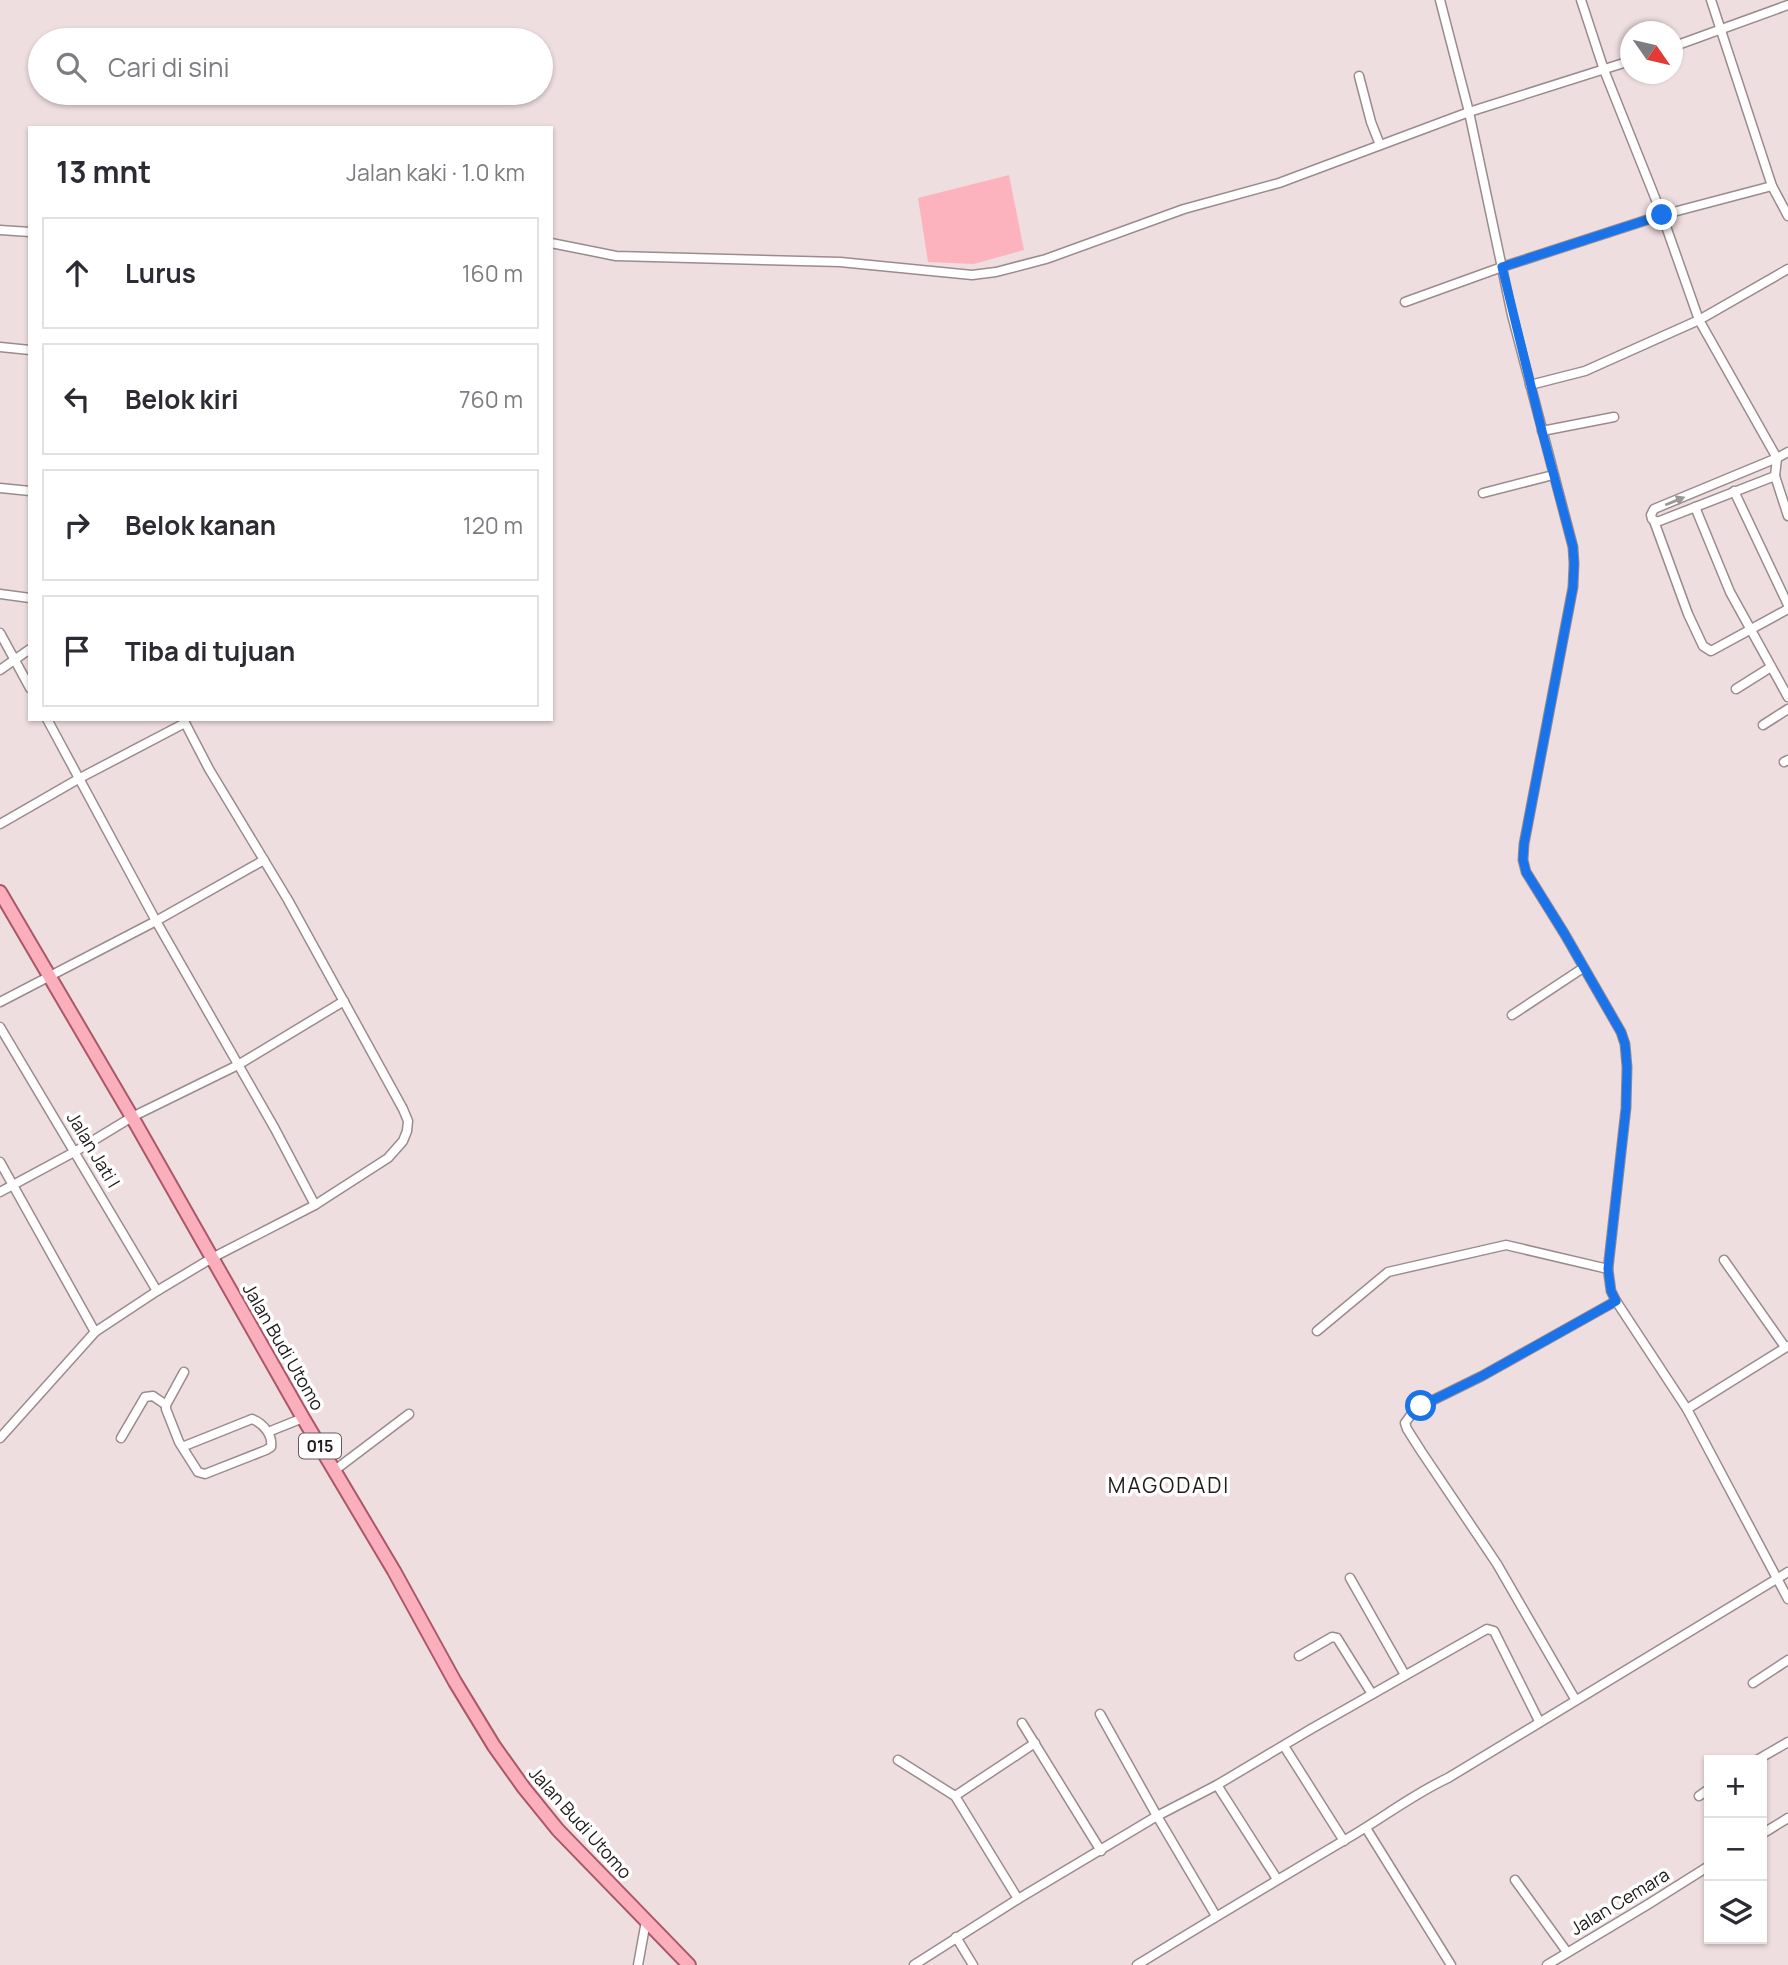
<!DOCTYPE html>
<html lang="id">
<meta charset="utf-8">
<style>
:root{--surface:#fff;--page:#f2f2f3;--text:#2b2b33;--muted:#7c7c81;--line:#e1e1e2}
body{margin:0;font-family:Manrope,sans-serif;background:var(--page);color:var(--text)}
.controls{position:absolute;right:21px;bottom:21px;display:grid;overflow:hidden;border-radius:0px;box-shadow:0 2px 5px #0004}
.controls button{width:63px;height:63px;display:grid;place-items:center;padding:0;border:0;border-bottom:2px solid var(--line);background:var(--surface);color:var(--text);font:35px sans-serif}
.compass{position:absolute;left:1620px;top:21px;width:63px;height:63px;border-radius:50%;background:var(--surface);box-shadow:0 2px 5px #0004;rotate:124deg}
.stop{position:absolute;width:21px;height:21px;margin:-16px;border:5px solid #1a73e8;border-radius:50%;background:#fff}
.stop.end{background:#1a73e8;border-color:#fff;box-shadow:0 2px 7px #0008}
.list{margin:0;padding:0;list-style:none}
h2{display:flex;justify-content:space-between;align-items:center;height:91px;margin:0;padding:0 28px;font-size:30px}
h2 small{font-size:23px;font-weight:400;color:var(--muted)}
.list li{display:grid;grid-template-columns:46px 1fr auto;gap:21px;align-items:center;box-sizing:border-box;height:112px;margin:0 14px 14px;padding:0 14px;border:2px solid var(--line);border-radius:0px}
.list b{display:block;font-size:26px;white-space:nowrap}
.list em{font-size:23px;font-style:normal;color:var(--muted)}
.icon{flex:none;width:38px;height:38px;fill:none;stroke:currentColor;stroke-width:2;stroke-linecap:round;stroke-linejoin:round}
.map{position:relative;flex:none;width:1788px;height:1965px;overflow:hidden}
.search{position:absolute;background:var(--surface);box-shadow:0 2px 5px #0004;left:28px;top:28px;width:525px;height:77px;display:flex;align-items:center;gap:18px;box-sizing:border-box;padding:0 24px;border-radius:38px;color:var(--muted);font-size:26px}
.panel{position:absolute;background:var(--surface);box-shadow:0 2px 5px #0004;left:28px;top:126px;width:525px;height:595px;border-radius:0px}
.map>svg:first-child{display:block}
.green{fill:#fdb3bd}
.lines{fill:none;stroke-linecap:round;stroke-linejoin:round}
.street-casing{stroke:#9b8b8d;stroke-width:11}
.primary-casing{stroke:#ac5767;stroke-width:16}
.street{stroke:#fff;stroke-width:8}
.primary{stroke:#fbafbc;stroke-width:12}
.oneway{fill:#9a9898}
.route{stroke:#1a73e8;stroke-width:9}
.labels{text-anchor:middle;stroke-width:7;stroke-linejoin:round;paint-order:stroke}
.shield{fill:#fff;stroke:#625e5f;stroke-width:2}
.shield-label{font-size:16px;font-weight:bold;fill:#1f191a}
.street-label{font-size:18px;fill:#1f191a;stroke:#fff}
.quarter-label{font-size:21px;letter-spacing:2px;fill:#1f191a;stroke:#fff}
</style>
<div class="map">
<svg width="1788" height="1965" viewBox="0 0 1788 1965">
<rect width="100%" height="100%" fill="#efdee0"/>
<!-- green -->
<polygon class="green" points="1009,175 1024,250 974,264 928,262 918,198"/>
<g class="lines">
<!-- street casing -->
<g class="street-casing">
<g id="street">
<polyline points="1440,0 1469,112 1512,315 1573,547 1574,564 1573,587 1524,844 1523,860 1526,872 1564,933 1621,1032 1625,1044 1627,1067 1626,1108 1608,1269 1611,1291 1616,1301 1687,1409 1788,1599"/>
<polyline points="1581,0 1604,70 1662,215 1699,320 1777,458 1788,452"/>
<polyline points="1711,0 1772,186 1788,216"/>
<polyline points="1672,47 1788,5"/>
<polyline points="1359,76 1371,122 1380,145"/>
<polyline points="0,230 30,232"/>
<polyline points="551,243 616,256 840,262 972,275 996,272 1046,259 1184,209 1279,183 1469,112 1630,61"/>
<polyline points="1405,302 1502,267 1662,215 1772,186"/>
<polyline points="0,347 30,350"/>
<polyline points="1530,385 1585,371 1699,320 1788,269"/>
<polyline points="1542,431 1614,417"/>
<polyline points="1777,458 1775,476 1788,516"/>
<polyline points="1775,476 1657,522 1652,519 1651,515 1654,509 1777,458"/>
<polyline points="0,488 30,491"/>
<polyline points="1734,491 1788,605"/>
<polyline points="1483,493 1553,475"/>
<polyline points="1695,507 1730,592 1788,697"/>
<polyline points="1654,521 1688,614 1703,646 1711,651 1788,609"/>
<polyline points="0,594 30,598"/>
<polyline points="0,633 30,688"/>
<polyline points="0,670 30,649"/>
<polyline points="1736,689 1771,667"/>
<polyline points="47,719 156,921 275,1129 315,1205"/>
<polyline points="1763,725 1788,709"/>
<polyline points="1784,762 1788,760"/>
<polyline points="0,824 80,778 185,723"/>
<polyline points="0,1002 156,921 264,860"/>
<polyline points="1512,1015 1583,968"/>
<polyline points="0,1027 157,1291"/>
<polyline points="0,1162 95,1332"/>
<polyline points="0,1192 76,1151 132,1117 238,1065 344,1001"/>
<polyline points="1724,1260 1785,1347"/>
<polyline points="1317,1331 1388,1272 1506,1245 1608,1269"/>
<polyline points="1687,1409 1788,1346"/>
<polyline points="268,1432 303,1418"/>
<polyline points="0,1438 95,1332 157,1291 212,1258 315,1205 388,1158 403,1141 407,1131 408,1121 403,1109 288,900 209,769 183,719"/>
<polyline points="121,1438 145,1397 153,1396 166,1405"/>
<path d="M 182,1447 L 252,1419 C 263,1423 273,1435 271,1447 L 266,1450 L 205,1474 L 198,1472 L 179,1442 L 166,1409 L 166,1405 L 184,1372"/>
<polyline points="335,1470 409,1414"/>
<polyline points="1350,1578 1405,1675"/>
<polyline points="1299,1656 1332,1637 1337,1638 1372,1694"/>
<polyline points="1753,1683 1788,1660"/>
<polyline points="1575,1699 1497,1564 1421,1451 1407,1429 1405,1423 1413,1412 1421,1406 1482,1376 1616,1301"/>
<polyline points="1100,1714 1157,1816 1216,1916"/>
<polyline points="1022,1723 1101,1851"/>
<polyline points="1284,1746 1344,1841"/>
<polyline points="898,1760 955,1796 1018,1899"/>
<polyline points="1757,1760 1788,1742"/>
<polyline points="1217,1785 1277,1879"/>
<polyline points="955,1796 1035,1743"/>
<polyline points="1699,1796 1709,1789"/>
<polyline points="1366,1828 1451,1965"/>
<polyline points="1762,1834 1788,1818"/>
<polyline points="1515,1880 1567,1952"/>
<polyline points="956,1937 973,1965"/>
<polyline points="638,1965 646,1921"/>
<polyline points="914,1965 1018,1899 1157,1816 1217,1785 1311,1729 1487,1629 1494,1631 1539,1721"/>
<path d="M 1137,1965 C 1205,1923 1274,1882 1343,1841 C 1379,1821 1411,1795 1448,1778 L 1788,1572"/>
<polyline points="1547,1965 1647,1905 1709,1866"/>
</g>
</g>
<!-- primary casing -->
<g class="primary-casing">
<polyline id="primary" points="0,892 132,1117 303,1418 394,1571 455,1682 494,1746 524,1788 558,1830 689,1965"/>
</g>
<!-- street -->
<use href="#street" class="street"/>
<!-- primary -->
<use href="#primary" class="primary"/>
</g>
<!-- one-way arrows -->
<defs><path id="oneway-solid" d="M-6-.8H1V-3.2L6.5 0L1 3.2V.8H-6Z" transform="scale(1.75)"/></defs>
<use class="oneway" href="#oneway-solid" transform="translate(1675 501) rotate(-22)"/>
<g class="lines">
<!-- route -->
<polyline class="route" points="1421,1406 1482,1376 1616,1301 1611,1291 1608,1269 1626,1108 1627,1067 1625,1044 1621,1032 1564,933 1526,872 1523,860 1524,844 1573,587 1574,564 1573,547 1542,431 1502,267 1662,215"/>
</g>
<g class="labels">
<!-- shield labels -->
<rect class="shield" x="299" y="1433.5" width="42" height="25" rx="5"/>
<g class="shield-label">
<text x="320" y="1452">015</text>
</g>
<!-- street labels -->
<g class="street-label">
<text transform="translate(93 1150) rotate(59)" y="6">Jalan Jati I</text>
<text transform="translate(283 1347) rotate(60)" y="6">Jalan Budi Utomo</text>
<text transform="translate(580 1823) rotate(48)" y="6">Jalan Budi Utomo</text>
<text transform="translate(1620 1902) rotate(-31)" y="6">Jalan Cemara</text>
</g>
<!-- quarter labels -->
<g class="quarter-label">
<text x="1169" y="1493">MAGODADI</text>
</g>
</g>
</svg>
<div class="controls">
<button>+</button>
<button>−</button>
<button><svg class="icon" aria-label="layers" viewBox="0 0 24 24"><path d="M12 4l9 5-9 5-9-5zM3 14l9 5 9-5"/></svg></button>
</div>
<svg class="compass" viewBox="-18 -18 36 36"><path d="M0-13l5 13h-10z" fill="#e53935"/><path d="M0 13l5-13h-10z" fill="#7c7c81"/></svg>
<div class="stop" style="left:1421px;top:1406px"></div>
<div class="stop end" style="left:1662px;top:215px"></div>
<div class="search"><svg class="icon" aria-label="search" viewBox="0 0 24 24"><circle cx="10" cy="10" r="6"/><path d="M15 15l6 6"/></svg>Cari di sini</div>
<section class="panel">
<h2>13 mnt<small>Jalan kaki · 1.0 km</small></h2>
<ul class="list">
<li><svg class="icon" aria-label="ahead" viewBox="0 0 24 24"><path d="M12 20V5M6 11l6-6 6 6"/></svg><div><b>Lurus</b></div><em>160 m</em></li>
<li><svg class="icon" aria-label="left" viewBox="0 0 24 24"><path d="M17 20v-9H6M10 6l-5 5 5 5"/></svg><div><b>Belok kiri</b></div><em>760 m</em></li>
<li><svg class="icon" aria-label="right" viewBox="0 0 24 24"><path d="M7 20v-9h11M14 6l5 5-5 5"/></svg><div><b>Belok kanan</b></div><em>120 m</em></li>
<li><svg class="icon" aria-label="arrive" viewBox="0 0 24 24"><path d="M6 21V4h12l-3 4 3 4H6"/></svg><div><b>Tiba di tujuan</b></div></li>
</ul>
</section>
</div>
